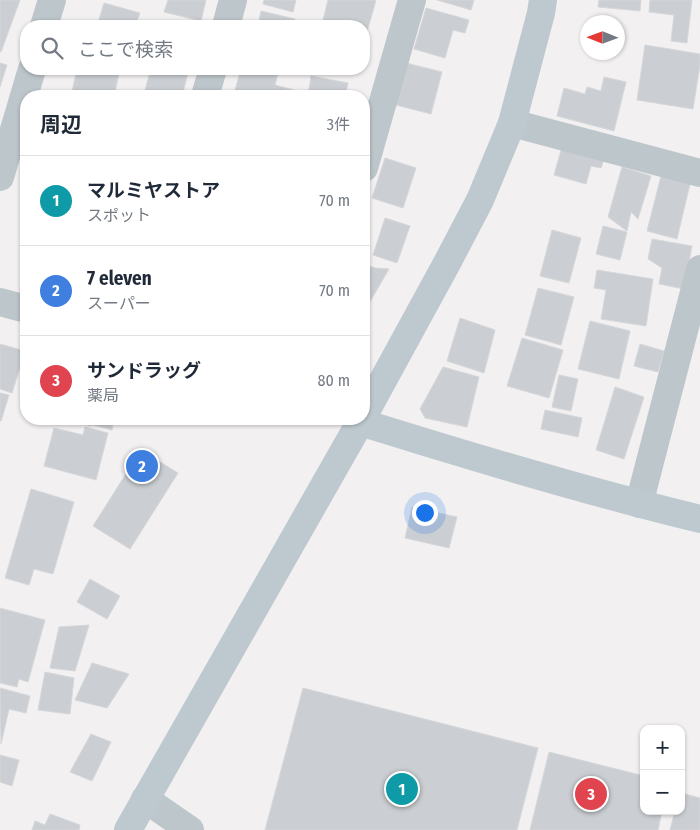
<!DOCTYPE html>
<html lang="ja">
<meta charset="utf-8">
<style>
:root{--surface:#fff;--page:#f2f2f3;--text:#1f2937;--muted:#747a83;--line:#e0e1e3;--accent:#0f766e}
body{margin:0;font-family:"Fira Sans Condensed","Noto Sans JP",sans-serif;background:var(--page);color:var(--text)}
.controls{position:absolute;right:15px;bottom:15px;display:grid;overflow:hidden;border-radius:10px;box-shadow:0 1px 4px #0004}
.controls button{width:45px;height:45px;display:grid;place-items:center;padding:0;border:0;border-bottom:1px solid var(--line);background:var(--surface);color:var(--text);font:25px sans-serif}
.compass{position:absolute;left:580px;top:15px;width:45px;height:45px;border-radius:50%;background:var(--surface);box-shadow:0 1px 4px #0004;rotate:271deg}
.you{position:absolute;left:424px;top:512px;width:18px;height:18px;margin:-12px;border:4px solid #fff;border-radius:50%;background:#1a73e8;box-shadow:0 0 0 8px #1a73e833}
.badge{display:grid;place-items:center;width:32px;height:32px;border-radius:50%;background:var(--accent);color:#fff;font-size:16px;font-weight:700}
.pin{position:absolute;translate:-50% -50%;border:2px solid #fff;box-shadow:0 1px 5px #0006}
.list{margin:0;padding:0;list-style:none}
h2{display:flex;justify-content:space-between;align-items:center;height:65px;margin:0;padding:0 20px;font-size:21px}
h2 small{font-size:16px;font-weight:400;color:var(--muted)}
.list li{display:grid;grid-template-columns:32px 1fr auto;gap:15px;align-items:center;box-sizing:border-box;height:90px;padding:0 20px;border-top:1px solid var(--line)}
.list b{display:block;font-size:19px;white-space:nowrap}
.list p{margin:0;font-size:16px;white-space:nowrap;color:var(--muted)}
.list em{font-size:16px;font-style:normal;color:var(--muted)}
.icon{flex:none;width:28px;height:28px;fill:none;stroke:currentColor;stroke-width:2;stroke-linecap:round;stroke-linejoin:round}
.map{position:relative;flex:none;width:700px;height:830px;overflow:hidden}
.search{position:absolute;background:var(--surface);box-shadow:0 1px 4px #0004;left:20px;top:20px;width:350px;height:55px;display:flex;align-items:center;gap:12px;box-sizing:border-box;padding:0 18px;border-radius:20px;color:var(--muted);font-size:19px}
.panel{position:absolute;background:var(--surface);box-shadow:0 1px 4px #0004;left:20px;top:90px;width:350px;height:335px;border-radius:20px}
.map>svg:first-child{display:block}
.building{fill:#cbced2;stroke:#d5d7da}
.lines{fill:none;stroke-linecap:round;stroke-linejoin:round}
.street{stroke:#bdc6cb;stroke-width:28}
.secondary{stroke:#bec9cf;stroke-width:28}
</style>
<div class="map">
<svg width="700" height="830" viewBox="0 0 700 830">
<rect width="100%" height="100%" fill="#f2f0f0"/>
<!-- building -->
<g class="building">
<polygon points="0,0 20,0 1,52 0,52"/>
<polygon points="168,0 206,0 201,21 164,12"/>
<polygon points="264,0 296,0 293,12 263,4"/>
<polygon points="328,0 376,0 367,32 364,31 364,26 346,26 323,20"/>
<polygon points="437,0 474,0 471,10"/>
<polygon points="599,0 641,0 640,11 598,7"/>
<polygon points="650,0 692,0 687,43 671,41 674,15 649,12"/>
<polygon points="104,3 140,13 135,26 97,26"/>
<polygon points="426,8 469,20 465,33 453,30 445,58 414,49"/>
<polygon points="261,11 295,19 293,26 258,26"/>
<polygon points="364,33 368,34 364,56"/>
<polygon points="645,45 700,54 700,65 693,109 637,100"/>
<polygon points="0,63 7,65 0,87"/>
<polygon points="406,63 442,72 431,114 396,105"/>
<polygon points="77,69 120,69 114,96 71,96"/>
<polygon points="151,69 189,69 182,96 170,96 145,90"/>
<polygon points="241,69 279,69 275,85 294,90 292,96 243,96 234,94"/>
<polygon points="311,76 348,83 345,96 308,96"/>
<polygon points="604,77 626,82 614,131 557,116 564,88 585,94 587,87 601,91"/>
<polygon points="562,147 604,159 601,168 591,166 586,184 554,175"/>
<polygon points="385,158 416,168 403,208 372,198"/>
<polygon points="622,167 651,176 638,219 631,212 627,231 608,217"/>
<polygon points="661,176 690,184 677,239 647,231"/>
<polygon points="385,218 410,226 397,263 373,255"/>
<polygon points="603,226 627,232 620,260 596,254"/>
<polygon points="552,230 581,238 569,283 540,276"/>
<polygon points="652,239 692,246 684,289 659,284 662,268 648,259"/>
<polygon points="364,264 375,268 389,269 364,312"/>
<polygon points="597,270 653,279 646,326 601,319 606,290 594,288"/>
<polygon points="538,288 574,297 561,345 525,335"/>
<polygon points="460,318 495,330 484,373 447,361"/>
<polygon points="590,321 630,331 619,379 578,369"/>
<polygon points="522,338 563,350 549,398 507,386"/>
<polygon points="0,344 25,351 12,393 0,389"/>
<polygon points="640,344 664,351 658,372 634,366"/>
<polygon points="443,367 479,377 467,427 425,418 420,409"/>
<polygon points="559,375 578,379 571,411 552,407"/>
<polygon points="615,387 644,397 624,459 596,450"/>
<polygon points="0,393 9,395 1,421 0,421"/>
<polygon points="545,410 582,418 578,437 541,429"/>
<polygon points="76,419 92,419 91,426 76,421"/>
<polygon points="87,419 114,419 112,430 86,423"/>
<polygon points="85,427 108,433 96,480 44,466 54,428 83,435"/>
<polygon points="141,450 178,473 130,549 93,526"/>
<polygon points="31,489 74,502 53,574 34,569 29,585 5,578"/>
<polygon points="412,507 457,517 449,548 405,538"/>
<polygon points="90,579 120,596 107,619 77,602"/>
<polygon points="0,608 45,620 28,682 19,679 17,687 0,683"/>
<polygon points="89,625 75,671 50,668 59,627"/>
<polygon points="92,663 129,674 107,708 75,700"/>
<polygon points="45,672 74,678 70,714 38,710"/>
<polygon points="0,688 30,696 26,713 9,709 1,744"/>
<polygon points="303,688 538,748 517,830 265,830"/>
<polygon points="91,734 111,742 92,781 70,772"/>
<polygon points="549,752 644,776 644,811 662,811 658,830 530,830"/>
<polygon points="0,755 19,760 12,786 0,782"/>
<polygon points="681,793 700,798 700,830 670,830 675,811 681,811"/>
<polygon points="50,814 80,825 79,830 32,830 35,821 45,825"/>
</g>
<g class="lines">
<!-- street -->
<g class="street">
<polyline points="44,26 52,0"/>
<polyline points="226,26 233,0"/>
<polyline points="205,96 213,69"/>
<polyline points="512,123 700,173"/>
<polyline points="364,168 412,0"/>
<polyline points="0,177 32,69"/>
<polyline points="0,302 26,309"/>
<polyline points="639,504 700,269"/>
<polyline points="145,799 190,830"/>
</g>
<!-- secondary -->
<g class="secondary">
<polyline points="364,415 447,263 480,200 512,123 541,13 543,0"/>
<path d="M 360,422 C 472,457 585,491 700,519"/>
<polyline points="128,830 362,419"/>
</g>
</g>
</svg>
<div class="controls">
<button>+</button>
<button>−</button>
</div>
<svg class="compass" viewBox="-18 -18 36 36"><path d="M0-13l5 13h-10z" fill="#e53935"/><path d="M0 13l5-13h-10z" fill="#747a83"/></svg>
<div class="you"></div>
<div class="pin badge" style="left:402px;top:789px;background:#0f9aa8">1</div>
<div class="pin badge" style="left:142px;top:466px;background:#3f7fe0">2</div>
<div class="pin badge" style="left:591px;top:794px;background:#e0444e">3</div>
<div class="search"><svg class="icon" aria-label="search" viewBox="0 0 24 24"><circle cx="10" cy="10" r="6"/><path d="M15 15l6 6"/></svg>ここで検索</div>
<section class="panel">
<h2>周辺<small>3件</small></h2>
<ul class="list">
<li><span class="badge" style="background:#0f9aa8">1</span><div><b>マルミヤストア</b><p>スポット</p></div><em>70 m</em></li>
<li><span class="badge" style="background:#3f7fe0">2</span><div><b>7 eleven</b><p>スーパー</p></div><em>70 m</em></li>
<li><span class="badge" style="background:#e0444e">3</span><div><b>サンドラッグ</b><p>薬局</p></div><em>80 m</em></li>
</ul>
</section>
</div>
